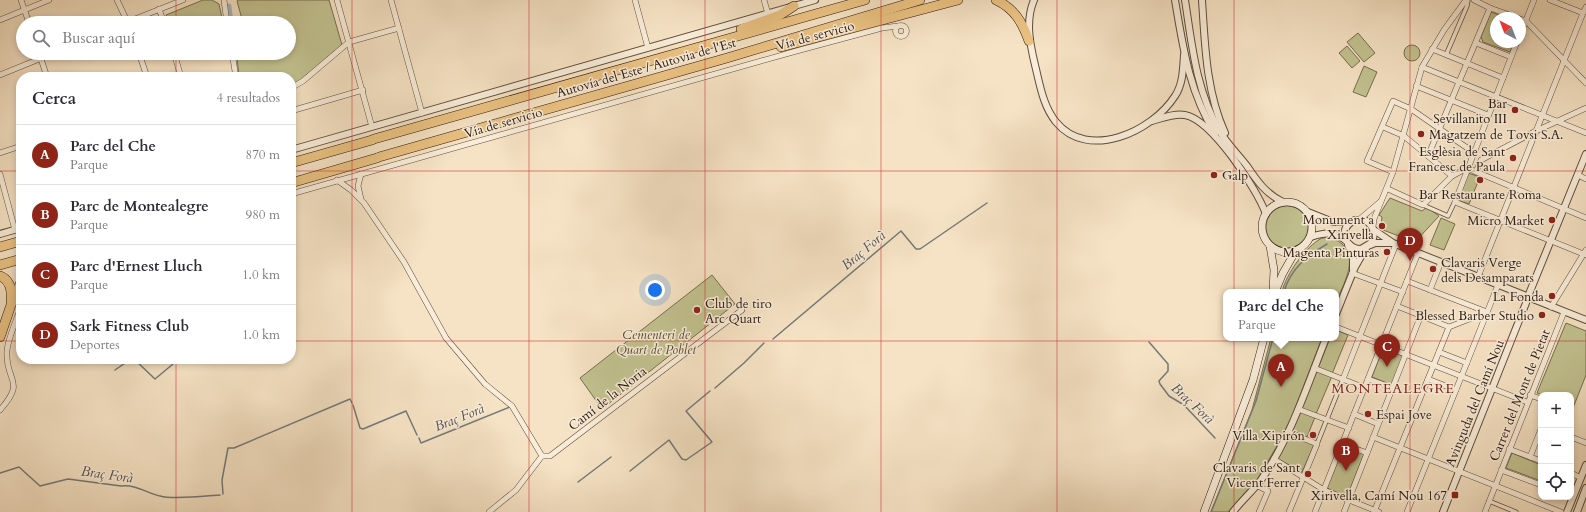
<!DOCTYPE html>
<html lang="es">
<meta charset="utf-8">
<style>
:root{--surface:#fff;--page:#f2f2f3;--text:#2b2b33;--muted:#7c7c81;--line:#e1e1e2;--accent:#8f2418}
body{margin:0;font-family:Cardo,serif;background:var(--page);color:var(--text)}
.controls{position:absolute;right:12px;bottom:12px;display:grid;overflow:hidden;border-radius:8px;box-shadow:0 2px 6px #0003}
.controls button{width:36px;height:36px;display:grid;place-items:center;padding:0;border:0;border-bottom:1px solid var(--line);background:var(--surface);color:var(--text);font:20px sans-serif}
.compass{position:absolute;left:1490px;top:12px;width:36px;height:36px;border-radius:50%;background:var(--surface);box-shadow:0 2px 6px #0003;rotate:318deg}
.you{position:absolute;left:655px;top:290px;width:14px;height:14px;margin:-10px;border:3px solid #fff;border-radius:50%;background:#1a73e8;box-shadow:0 0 0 6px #1a73e833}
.badge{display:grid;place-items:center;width:26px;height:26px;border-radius:50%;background:var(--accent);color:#fff;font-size:13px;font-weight:700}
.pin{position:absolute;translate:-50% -33px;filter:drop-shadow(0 1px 2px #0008)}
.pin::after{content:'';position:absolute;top:21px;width:14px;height:12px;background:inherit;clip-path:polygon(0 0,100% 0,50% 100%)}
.popup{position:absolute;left:1223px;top:289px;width:116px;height:52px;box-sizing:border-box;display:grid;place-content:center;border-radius:8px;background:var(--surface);filter:drop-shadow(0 1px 3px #0005);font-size:13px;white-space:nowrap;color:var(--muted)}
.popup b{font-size:15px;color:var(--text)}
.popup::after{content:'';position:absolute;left:50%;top:100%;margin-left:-8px;border:8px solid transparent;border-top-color:var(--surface)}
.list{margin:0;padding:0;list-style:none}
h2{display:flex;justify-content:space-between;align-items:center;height:52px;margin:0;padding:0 16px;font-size:17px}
h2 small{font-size:13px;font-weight:400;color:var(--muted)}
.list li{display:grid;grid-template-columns:26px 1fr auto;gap:12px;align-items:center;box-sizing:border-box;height:60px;padding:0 16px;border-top:1px solid var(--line)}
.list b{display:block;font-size:15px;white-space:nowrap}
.list p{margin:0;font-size:13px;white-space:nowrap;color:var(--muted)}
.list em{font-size:13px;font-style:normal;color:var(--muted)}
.icon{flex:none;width:22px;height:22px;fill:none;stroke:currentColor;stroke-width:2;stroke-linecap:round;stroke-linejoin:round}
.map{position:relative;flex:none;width:1586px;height:512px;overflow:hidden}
.search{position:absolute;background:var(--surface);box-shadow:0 2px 6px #0003;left:16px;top:16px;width:280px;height:44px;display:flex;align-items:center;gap:10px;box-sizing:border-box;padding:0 14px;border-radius:22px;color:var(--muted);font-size:15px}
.panel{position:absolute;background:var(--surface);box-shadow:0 2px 6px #0003;left:16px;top:72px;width:280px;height:292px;border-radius:16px}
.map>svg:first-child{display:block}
.green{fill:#c2c290;stroke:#766e50}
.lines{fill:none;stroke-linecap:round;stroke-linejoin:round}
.stream{stroke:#737a7a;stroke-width:1.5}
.canal{stroke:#a3bbc0;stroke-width:5}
.pedestrian-casing{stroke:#5e4c3d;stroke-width:5}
.minor-casing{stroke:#5e4c3d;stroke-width:6}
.tertiary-casing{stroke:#5e4c3d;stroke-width:8}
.secondary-casing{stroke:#2b1910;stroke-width:8}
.motorway-casing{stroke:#2b1910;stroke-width:10}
.pedestrian{stroke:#f9edd9;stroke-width:3.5}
.minor{stroke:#f9edd9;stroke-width:5}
.tertiary{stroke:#f9edd9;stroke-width:6}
.secondary{stroke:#f9edd9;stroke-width:7}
.motorway{stroke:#ebc282;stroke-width:9}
.grid{fill:none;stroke:#d62828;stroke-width:1;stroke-opacity:0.55}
.poi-dot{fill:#8f2418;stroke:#f9edd9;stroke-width:1.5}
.labels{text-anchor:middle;stroke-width:3;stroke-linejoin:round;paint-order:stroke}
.street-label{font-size:13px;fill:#2b1910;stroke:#f9edd9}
.poi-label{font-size:13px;fill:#2b1910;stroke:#f9edd9;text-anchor:end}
.park-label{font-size:13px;font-style:italic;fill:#584c36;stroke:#f9edd9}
.water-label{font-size:14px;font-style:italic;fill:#55524e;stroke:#f9edd9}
.neighbourhood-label{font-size:14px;letter-spacing:1px;fill:#7a1f14;stroke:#f9edd9}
</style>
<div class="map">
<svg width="1586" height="512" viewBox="0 0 1586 512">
<rect width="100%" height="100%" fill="#f6e3c5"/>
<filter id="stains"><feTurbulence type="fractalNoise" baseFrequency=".005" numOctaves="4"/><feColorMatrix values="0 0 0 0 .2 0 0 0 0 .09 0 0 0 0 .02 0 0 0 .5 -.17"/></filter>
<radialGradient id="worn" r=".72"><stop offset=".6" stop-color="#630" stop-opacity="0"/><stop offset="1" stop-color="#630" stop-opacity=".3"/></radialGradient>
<!-- green -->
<g class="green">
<polygon points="203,0 212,0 219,4 223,23 169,23 166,15"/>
<polygon points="238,0 329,0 342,45 301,80 291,86 291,77 239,77 237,57 243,53 289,53 289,23 243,23 237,1"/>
<polygon points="1491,12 1508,18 1496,18 1496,42 1514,42 1510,52 1483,42 1481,37"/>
<polygon points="1358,33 1375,53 1364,62 1347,42"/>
<circle cx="1412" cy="53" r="8"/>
<polygon points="1347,46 1360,61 1352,68 1339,53"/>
<polygon points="1364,66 1377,72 1366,97 1353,92"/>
<polygon points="1468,173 1480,177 1469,204 1457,200"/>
<polygon points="1390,198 1422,211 1427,207 1439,216 1415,242 1383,230 1381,225 1382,217 1379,215"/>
<circle cx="1287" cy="227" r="21"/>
<polygon points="1441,218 1455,224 1444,250 1430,245"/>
<path d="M 1322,238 C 1330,237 1337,239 1343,245 C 1358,261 1343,285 1336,302 L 1336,292 L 1282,292 C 1286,274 1306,246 1322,238 Z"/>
<polygon points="712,275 735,304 602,409 580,378"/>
<polygon points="1566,323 1586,331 1586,375 1573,408 1571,407 1571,395 1542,395 1537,393"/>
<polygon points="1336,330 1348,335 1332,374 1316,368 1320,363 1330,338 1336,338"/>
<polygon points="1271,338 1322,338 1287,429 1258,478 1228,512 1211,512 1252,410"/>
<polygon points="1383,348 1403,356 1392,385 1372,377"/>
<polygon points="1315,370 1332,376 1316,414 1300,408"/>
<polygon points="1299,410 1315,417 1307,437 1291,431"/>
<polygon points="1288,433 1314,445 1302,472 1276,458"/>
<polygon points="1344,446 1364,454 1347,497 1327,488"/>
<polygon points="1512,453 1541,465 1541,481 1506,468"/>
</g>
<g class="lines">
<!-- stream -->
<g class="stream">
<path d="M 1284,292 C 1290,269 1308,255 1327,244"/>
<polyline points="773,339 901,231 916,249 920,249 987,203"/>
<polyline points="1149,342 1168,364 1168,371 1159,381 1160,384 1169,396 1184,405 1215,438"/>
<polyline points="134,359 155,379 179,359"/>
<polyline points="115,370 131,359"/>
<polyline points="715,388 744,363 764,343"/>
<polyline points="353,405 360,428 363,429 406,411 417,435"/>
<polyline points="419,438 421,443 510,407"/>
<polyline points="630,471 669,440 682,459 686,460 712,442 686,411 710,391"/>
<path d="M 0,473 L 19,467 L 40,486 L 68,479 L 121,486 C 135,484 147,493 160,496 C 174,500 205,496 220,495"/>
<polyline points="578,482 611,457"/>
<polyline points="223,494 222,480 228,448 234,448 350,399 352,403"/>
<polyline points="1211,512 1256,401 1273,338"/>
</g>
<!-- canal -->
<g class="canal">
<polyline points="229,6 231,23"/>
<polyline points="236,53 237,55"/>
</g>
<!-- pedestrian casing -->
<g class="pedestrian-casing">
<g id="pedestrian">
<polyline points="1446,55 1467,6 1468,0"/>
<polyline points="1423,205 1448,216 1455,201"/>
<polyline points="1317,444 1343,379"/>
<polyline points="1489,501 1516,512"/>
</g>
</g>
<!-- minor casing -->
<g class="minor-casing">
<g id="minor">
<polyline points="21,0 29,23"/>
<polyline points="117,0 127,21"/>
<polyline points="224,0 227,23"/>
<polyline points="337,0 372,127"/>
<polyline points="391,0 422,113"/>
<polyline points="635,0 648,48"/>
<polyline points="764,0 768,14"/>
<polyline points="1474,0 1490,8 1518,18"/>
<polyline points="1550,0 1583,13 1586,7"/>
<polyline points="159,9 164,23"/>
<polyline points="1520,19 1526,21 1586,83"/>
<polyline points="0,20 49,0"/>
<polyline points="130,21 183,0"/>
<circle cx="901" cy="31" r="5.5"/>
<polyline points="1520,35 1534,0"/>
<polyline points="1517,42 1455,202 1586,255"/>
<polyline points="1476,43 1511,57"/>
<polyline points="1432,49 1503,78"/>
<polyline points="39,53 47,77"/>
<polyline points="139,53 147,77"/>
<polyline points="174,53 181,77"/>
<polyline points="232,53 236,77"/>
<polyline points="1422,67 1586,133"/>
<polyline points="0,75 54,53"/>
<polyline points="1416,86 1488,115"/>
<polyline points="291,88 303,81 349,42 399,28"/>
<polyline points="291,111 363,90"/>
<polyline points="1383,127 1404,136 1452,176"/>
<polyline points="0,153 21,146"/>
<polyline points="1428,156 1490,8"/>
<polyline points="1467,168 1586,218"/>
<polyline points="1393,172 1367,161 1393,101 1411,109 1473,152"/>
<polyline points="1476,172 1481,160 1536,131 1586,108"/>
<polyline points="0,174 15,230"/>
<polyline points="361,174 358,186 361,199"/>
<polyline points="1578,175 1586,179"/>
<polyline points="337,180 351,190 364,203 404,262 446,338 485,384 512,406 542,456"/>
<polyline points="1388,189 1423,205 1452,176 1467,168"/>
<polyline points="291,194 800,50 882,28 898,26"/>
<polyline points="1360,219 1380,202"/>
<polyline points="1373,227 1374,219 1393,172 1422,67 1444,30 1466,0"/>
<polyline points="1352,273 1403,292"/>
<polyline points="1478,277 1583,13"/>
<polyline points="1407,281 1487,312"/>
<polyline points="1430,290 1441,262"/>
<polyline points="1397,306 1449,327 1487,312"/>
<polyline points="1551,307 1586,250"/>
<polyline points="1336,327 1527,402"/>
<polyline points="1439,352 1467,363"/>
<polyline points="1314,368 1365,388"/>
<polyline points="1343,379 1396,244"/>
<polyline points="1368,379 1393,388"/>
<polyline points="1428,379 1456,390"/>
<polyline points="1530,395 1541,399"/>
<polyline points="1298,409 1349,428"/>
<path d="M 0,410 C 27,380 5,382 7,351 C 8,338 17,319 21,307"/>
<polyline points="1354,414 1378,424"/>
<polyline points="1288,432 1317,444 1289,512"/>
<polyline points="1373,437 1561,512"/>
<polyline points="1571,437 1586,443"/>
<polyline points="1343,444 1367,453"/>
<polyline points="1509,449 1541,461"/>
<polyline points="542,456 550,456 742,310"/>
<polyline points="1530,457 1541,429"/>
<polyline points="1274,459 1324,490 1379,512"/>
<polyline points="1501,470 1541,485"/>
<polyline points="1571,473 1581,478"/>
<polyline points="1256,485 1268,491 1259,512"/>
<polyline points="489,512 516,490 542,456"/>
<polyline points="1315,512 1418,253"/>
<polyline points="1344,512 1421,315"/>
<polyline points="1374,512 1449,327"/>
<polyline points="1407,512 1498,285"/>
<polyline points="1485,512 1564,312"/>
</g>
</g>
<!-- tertiary casing -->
<g class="tertiary-casing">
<g id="tertiary">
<path d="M 1034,0 C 1025,21 1030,44 1035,65 C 1040,85 1043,106 1056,122 C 1088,161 1152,132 1175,96 C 1183,84 1183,69 1184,55"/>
<path d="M 1175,0 C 1183,47 1189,92 1215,133"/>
<path d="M 1185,0 C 1192,45 1196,90 1219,130 C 1226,143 1238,154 1247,166 C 1257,181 1266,194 1283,202"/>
<path d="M 1202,0 C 1205,45 1206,91 1225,133"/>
<path d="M 1152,121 C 1163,118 1174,113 1185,115 C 1212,120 1257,189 1266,214"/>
<polyline points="291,150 815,0"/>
<polyline points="1308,212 1333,222 1350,222"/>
<polyline points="1374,230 1393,243 1524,295"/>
<polyline points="0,234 21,228"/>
<path d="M 1311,237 C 1323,233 1334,231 1345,240 C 1351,245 1352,249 1361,249 L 1371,243 C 1376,234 1374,226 1365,220 L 1355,220 C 1346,224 1343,231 1345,240"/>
<polyline points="1348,245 1353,257 1353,269"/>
<polyline points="1368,246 1375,243 1392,243"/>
<polyline points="1529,294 1586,154"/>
<polyline points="1533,299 1586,320"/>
<polyline points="1336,314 1355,267 1366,248"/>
<path d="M 1233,512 C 1241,501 1253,491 1261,480 C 1291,437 1307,386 1326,338"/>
<polyline points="1443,512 1526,303"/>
<polyline points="1567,512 1586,465"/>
<polyline points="1577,512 1586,488"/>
</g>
</g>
<!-- secondary casing -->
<g class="secondary-casing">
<g id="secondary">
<circle cx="1287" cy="227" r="25"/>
<polyline points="1270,246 1274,270 1273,292"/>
<polyline points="1275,292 1283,273 1295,252"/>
<polyline points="1204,512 1253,380 1264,338"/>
</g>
</g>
<!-- motorway casing -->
<g class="motorway-casing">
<g id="motorway">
<path d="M 996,0 C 1015,9 1022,22 1029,41"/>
<polyline points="741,29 780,15 794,6"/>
<polyline points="781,47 958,0"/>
<polyline points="374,139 865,0"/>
<polyline points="379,157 727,58 920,0"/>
<polyline points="291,163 372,140"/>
<polyline points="291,183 377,158"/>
<polyline points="0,247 21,241"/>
<polyline points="0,265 21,259"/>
<path d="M 0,276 C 10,280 12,289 11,300"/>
<polyline points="0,337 11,305 21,282"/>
</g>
</g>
<!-- pedestrian -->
<use href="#pedestrian" class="pedestrian"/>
<!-- minor -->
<use href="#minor" class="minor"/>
<!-- tertiary -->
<use href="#tertiary" class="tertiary"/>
<!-- secondary -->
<use href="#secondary" class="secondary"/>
<!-- motorway -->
<use href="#motorway" class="motorway"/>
</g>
<!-- grid -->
<path class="grid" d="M 176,0 L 176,23M 352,0 L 352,512M 529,0 L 529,512M 705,0 L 705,512M 881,0 L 881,512M 1057,0 L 1057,512M 1234,0 L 1234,512M 1410,0 L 1410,512M 176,53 L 176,77M 0,171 L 21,171M 291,171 L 1586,171M 0,341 L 21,341M 291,341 L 1586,341M 176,359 L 176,512"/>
<!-- markers -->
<g class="poi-dot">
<circle cx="1515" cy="110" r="4"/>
<circle cx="1421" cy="134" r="4"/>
<circle cx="1513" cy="158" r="4"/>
<circle cx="1214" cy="175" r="4"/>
<circle cx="1480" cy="180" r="4"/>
<circle cx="1552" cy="220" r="4"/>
<circle cx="1382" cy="226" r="4"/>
<circle cx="1387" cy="252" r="4"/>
<circle cx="1433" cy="269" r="4"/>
<circle cx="1552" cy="296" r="4"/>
<circle cx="697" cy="310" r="4"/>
<circle cx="1542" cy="315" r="4"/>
<circle cx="1368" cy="414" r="4"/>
<circle cx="1313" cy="435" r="4"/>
<circle cx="1308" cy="474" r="4"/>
<rect x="1451" y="491" width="8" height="8" rx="2"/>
</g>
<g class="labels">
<!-- street labels -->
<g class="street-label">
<text transform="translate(815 35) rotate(-15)" y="5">Vía de servicio</text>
<text transform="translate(646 67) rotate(-16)" y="5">Autovía del Este / Autovia de l'Est</text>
<text transform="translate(503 122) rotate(-16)" y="5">Vía de servicio</text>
<text transform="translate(1519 395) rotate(-68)" y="5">Carrer del Mont de Pietat</text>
<text transform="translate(607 398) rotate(-38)" y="5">Camí de la Noria</text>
<text transform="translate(1474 403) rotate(-68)" y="5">Avinguda del Camí Nou</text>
</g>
<!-- poi labels -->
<g class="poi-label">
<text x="1507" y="108">Bar<tspan x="1507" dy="15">Sevillanito III</tspan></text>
<text x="1429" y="139" text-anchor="start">Magatzem de Tovsi S.A.</text>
<text x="1505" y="156">Esglèsia de Sant<tspan x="1505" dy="15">Francesc de Paula</tspan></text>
<text x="1222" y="180" text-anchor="start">Galp</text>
<text x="1480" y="199" text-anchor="middle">Bar Restaurante Roma</text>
<text x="1374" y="224">Monument a<tspan x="1374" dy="15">Xirivella</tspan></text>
<text x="1544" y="225">Micro Market</text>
<text x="1379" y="257">Magenta Pinturas</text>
<text x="1441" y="267" text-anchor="start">Clavaris Verge<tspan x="1441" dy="15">dels Desamparats</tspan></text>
<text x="1544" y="301">La Fonda</text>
<text x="705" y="308" text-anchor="start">Club de tiro<tspan x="705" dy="15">Arc Quart</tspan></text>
<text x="1534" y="320">Blessed Barber Studio</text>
<text x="1376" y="419" text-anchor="start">Espai Jove</text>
<text x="1305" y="440">Villa Xipirón</text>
<text x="1300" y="472">Clavaris de Sant<tspan x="1300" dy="15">Vicent Ferrer</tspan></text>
<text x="1447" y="500">Xirivella, Camí Nou 167</text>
</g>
<!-- park labels -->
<g class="park-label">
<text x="656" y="339">Cementeri de<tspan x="656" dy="15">Quart de Poblet</tspan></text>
</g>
<!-- water labels -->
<g class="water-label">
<text transform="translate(863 250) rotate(-40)" y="5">Braç Forà</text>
<text transform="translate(1193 403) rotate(43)" y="5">Braç Forà</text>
<text transform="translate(459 417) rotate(-22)" y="5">Braç Forà</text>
<text transform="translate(107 474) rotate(8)" y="5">Braç Forà</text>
</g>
<!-- neighbourhood labels -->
<g class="neighbourhood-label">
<text x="1393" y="393">MONTEALEGRE</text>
</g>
</g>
<rect width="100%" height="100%" filter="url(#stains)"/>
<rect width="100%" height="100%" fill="url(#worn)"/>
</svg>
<div class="controls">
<button>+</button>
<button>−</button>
<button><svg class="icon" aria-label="locate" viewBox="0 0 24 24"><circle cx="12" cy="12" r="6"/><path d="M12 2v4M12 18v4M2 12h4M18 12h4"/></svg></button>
</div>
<svg class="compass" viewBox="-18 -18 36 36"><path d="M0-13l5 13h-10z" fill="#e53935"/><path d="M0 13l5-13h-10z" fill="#7c7c81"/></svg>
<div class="you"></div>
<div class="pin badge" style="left:1281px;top:387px">A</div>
<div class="popup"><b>Parc del Che</b>Parque</div>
<div class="pin badge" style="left:1346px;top:471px">B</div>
<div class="pin badge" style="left:1387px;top:367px">C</div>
<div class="pin badge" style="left:1410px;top:261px">D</div>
<div class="search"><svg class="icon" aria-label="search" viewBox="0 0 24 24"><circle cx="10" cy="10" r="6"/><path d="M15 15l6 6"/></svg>Buscar aquí</div>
<section class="panel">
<h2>Cerca<small>4 resultados</small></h2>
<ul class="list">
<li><span class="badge">A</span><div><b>Parc del Che</b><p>Parque</p></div><em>870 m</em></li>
<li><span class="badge">B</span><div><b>Parc de Montealegre</b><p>Parque</p></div><em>980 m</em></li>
<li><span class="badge">C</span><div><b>Parc d'Ernest Lluch</b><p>Parque</p></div><em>1.0 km</em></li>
<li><span class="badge">D</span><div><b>Sark Fitness Club</b><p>Deportes</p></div><em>1.0 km</em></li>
</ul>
</section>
</div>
